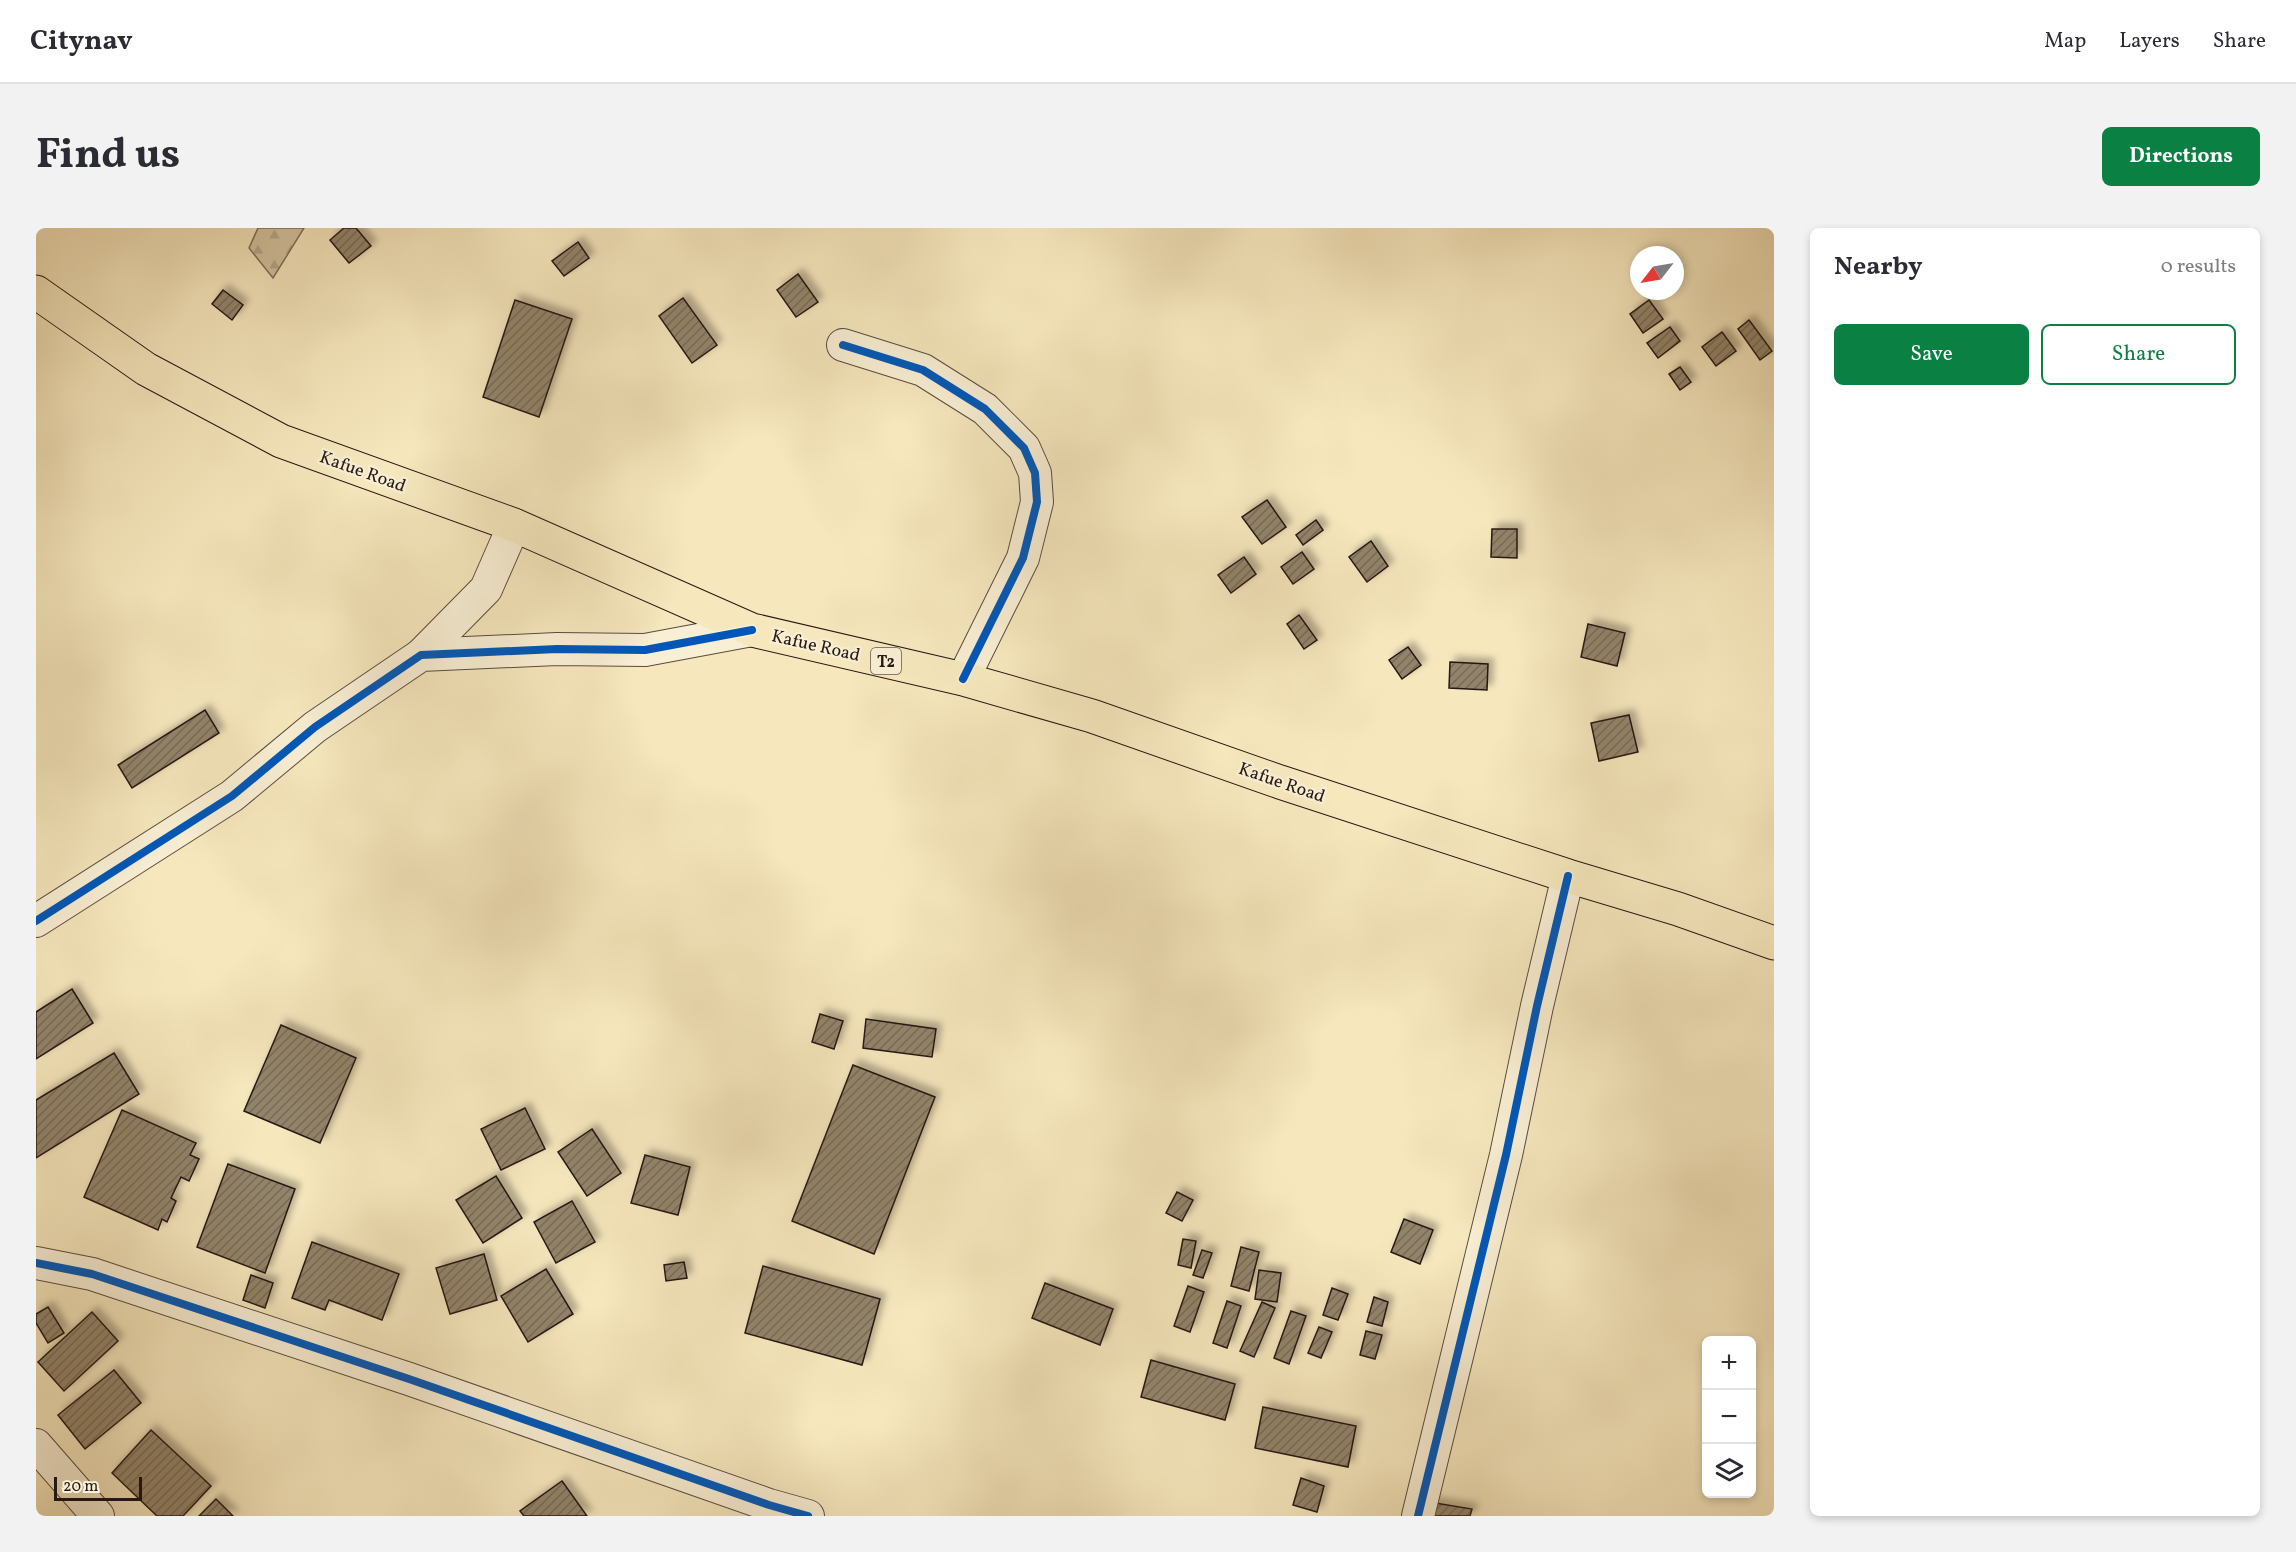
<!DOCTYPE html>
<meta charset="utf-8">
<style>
:root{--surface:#fff;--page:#f2f2f3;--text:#2b2b33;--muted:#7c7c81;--line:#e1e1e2;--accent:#0b8043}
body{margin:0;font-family:Vollkorn,serif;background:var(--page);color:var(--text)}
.controls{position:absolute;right:18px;bottom:18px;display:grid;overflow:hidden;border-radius:9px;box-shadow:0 3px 9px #0003}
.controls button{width:54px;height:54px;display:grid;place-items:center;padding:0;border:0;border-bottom:2px solid var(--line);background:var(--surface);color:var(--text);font:30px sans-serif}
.compass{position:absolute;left:1594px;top:18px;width:54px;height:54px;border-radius:50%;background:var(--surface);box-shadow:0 3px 9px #0003;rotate:239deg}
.scale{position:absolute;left:18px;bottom:15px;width:88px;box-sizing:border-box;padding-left:6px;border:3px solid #261813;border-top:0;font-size:16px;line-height:21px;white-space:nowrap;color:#261813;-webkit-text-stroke:4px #f9efd4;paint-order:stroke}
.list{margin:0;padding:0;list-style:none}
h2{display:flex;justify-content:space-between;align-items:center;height:78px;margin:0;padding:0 24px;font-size:26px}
h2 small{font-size:20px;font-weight:400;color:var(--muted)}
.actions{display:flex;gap:12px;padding:18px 24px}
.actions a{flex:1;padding:14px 0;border:2px solid var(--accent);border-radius:9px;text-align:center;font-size:21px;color:var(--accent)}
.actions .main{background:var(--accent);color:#fff}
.icon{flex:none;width:33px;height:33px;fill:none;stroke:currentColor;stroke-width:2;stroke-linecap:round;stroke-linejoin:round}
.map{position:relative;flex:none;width:1738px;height:1288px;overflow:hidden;border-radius:9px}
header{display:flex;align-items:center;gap:36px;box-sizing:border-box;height:84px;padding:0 30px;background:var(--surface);border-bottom:2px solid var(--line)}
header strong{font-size:28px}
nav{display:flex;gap:33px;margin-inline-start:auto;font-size:21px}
.intro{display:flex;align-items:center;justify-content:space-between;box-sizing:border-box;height:144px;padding:0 36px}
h1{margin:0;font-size:42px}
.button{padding:15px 27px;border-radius:9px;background:var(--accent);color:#fff;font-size:21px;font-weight:700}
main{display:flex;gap:36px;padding:0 36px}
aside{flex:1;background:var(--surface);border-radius:9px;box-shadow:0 3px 9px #0003}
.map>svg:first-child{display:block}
.forest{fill:url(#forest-firs);stroke:#7c6e5a;stroke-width:1.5}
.building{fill:url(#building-hatch);stroke:#261813;stroke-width:1.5;filter:url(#shadow)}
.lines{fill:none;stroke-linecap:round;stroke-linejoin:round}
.minor-casing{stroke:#5a4c3e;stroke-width:34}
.trunk-casing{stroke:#261813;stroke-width:35}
.minor{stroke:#f9efd4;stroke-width:32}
.trunk{stroke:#f6e7bd;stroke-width:33}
.cycleway-casing{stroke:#f9efd4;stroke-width:11}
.cycleway{stroke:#0057b8;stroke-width:8}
.labels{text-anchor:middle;stroke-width:4.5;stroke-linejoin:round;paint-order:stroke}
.shield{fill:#f9efd4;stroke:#65584d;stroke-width:1.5}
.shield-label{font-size:16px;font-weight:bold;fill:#261813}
.street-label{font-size:18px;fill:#261813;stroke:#f9efd4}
</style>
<header>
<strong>Citynav</strong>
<nav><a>Map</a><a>Layers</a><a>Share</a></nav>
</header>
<div class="intro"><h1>Find us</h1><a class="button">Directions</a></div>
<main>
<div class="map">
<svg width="1738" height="1288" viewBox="0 0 1738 1288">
<defs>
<pattern id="forest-firs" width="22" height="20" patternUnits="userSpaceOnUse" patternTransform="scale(1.5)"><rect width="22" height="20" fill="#d3c4a0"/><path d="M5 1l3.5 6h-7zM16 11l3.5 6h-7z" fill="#b5a889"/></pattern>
<pattern id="building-hatch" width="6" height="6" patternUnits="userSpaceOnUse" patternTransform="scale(1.5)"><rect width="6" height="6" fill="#92846b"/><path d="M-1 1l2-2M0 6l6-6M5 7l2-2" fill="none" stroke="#776b57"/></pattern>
<filter id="shadow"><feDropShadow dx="5.5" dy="-5.5" stdDeviation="3" flood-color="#0004"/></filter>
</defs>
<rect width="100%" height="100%" fill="#f6e7bd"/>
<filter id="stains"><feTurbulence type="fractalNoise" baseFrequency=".00333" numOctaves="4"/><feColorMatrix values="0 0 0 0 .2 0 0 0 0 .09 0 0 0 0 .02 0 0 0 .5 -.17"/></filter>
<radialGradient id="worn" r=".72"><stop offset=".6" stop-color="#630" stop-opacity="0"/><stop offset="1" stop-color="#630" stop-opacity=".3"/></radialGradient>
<!-- forest -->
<polygon class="forest" points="222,0 268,0 237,50 213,20"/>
<!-- building -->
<g class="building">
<polygon points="308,0 320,0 335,18 313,35 294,12"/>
<polygon points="542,14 553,30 528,48 516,33"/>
<polygon points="762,46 782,74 760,89 741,62"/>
<polygon points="187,62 207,77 196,92 176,76"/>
<polygon points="647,70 681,117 656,135 623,88"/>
<polygon points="479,72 536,91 503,189 447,169"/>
<polygon points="1613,72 1627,91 1607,105 1594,86"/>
<polygon points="1713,92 1736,123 1724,132 1702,101"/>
<polygon points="1634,99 1644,113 1622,130 1611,115"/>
<polygon points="1686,104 1700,123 1680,138 1666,119"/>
<polygon points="1644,139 1655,154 1644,162 1633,146"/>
<polygon points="1231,272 1250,299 1226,316 1206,289"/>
<polygon points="1280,292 1287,302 1267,317 1260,307"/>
<polygon points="1456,301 1481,301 1481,330 1455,329"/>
<polygon points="1335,313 1352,338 1331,354 1313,329"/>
<polygon points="1266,324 1278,341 1257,356 1245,339"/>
<polygon points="1208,329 1220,346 1195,365 1182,347"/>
<polygon points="1263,387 1281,412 1268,421 1251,396"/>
<polygon points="1552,396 1589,405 1581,438 1545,429"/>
<polygon points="1372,419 1385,437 1366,451 1353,432"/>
<polygon points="1414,434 1452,436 1451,462 1413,460"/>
<polygon points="169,482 183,505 96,560 82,537"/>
<polygon points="1593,487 1602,524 1563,533 1555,495"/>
<polygon points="36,761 57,795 0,831 0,784"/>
<polygon points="784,786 807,793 798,821 776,814"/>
<polygon points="830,791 900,801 896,829 827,820"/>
<polygon points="245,797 320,830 284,915 208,883"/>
<polygon points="78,825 103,866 0,930 0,872"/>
<polygon points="817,837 899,869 838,1026 756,993"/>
<polygon points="489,880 509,921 465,942 445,901"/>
<polygon points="86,882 160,915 154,927 163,931 153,953 145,949 135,970 140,973 131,994 126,991 122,1002 48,969"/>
<polygon points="556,901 585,945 551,968 522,924"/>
<polygon points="609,927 654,939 642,987 595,975"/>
<polygon points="192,936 259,961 229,1045 161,1019"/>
<polygon points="460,948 486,990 447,1015 420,972"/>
<polygon points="1141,964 1157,972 1146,993 1130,985"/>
<polygon points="536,973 559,1014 520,1035 498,994"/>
<polygon points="1368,991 1397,1002 1384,1036 1355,1024"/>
<polygon points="1147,1011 1160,1013 1155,1040 1142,1037"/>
<polygon points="276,1014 363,1046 346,1092 293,1072 289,1082 256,1070"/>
<polygon points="1205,1019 1223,1024 1213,1063 1195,1058"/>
<polygon points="1166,1022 1176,1025 1167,1050 1157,1047"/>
<polygon points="448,1026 461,1072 414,1086 400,1040"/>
<polygon points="648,1034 651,1050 630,1053 628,1037"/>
<polygon points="727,1038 844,1071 826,1137 709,1105"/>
<polygon points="510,1041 537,1086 492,1114 465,1068"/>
<polygon points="1223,1042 1245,1045 1241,1074 1219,1071"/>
<polygon points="215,1047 237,1055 229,1080 207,1072"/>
<polygon points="1009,1055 1077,1081 1064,1117 996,1090"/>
<polygon points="1152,1058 1168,1064 1154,1104 1138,1098"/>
<polygon points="1296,1060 1312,1066 1302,1092 1287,1087"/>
<polygon points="1338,1069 1352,1074 1346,1098 1331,1094"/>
<polygon points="1191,1073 1205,1078 1191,1120 1177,1115"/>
<polygon points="1226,1074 1239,1080 1218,1129 1204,1123"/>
<polygon points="12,1079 28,1105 12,1115 0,1095 0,1086"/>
<polygon points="1255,1083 1270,1088 1253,1136 1238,1130"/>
<polygon points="56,1084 82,1113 28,1163 2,1134"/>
<polygon points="1283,1099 1296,1104 1285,1130 1272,1125"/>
<polygon points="1330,1103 1346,1107 1339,1131 1324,1127"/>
<polygon points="1115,1132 1199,1156 1189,1192 1105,1169"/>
<polygon points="78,1142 105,1175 49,1221 22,1187"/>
<polygon points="1227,1179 1320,1198 1312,1239 1219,1220"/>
<polygon points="115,1202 175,1258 147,1288 121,1288 76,1245"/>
<polygon points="1265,1250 1288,1258 1281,1284 1257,1277"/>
<polygon points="526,1253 551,1288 488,1288 484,1283"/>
<polygon points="180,1271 197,1288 163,1288"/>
<polygon points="1381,1272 1436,1281 1434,1288 1378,1288"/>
</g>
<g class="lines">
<!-- minor casing -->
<g class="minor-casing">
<g id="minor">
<polyline points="807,117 887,142 949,181 988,220 999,245 1001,274 987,330 927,451"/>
<polyline points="385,427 450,361 478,297"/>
<polyline points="0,693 196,568 279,499 385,427 521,421 609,422 716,402"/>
<polyline points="0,1035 56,1046 373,1151 733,1277 772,1288"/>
<polyline points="0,1217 62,1288"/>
<polyline points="1382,1288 1470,927 1501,778 1532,648"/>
</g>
</g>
<!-- trunk casing -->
<g class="trunk-casing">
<polyline id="trunk" points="0,64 110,141 245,213 478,297 716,402 927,451 1056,488 1244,554 1532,648 1642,681 1738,715"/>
</g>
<!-- minor -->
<use href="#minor" class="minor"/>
<!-- trunk -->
<use href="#trunk" class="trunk"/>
<!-- cycleway casing -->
<g class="cycleway-casing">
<g id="cycleway">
<polyline points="807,117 887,142 949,181 988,220 999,245 1001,274 987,330 927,451"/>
<polyline points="0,693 196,568 279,499 385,427 521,421 609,422 716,402"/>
<polyline points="0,1035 56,1046 373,1151 733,1277 772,1288"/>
<polyline points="1382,1288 1470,927 1501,778 1532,648"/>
</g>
</g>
<!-- cycleway -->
<use href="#cycleway" class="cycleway"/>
</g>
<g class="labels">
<!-- shield labels -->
<rect class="shield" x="835" y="420" width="30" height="26" rx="4.5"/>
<g class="shield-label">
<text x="850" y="439">T2</text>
</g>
<!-- street labels -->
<g class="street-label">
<text transform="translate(327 243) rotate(20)" y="6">Kafue Road</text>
<text transform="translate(780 417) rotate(13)" y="6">Kafue Road</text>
<text transform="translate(1246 554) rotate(19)" y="6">Kafue Road</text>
</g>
</g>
<rect width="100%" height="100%" filter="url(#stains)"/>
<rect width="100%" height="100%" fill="url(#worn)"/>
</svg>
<div class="controls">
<button>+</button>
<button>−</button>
<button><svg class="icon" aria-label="layers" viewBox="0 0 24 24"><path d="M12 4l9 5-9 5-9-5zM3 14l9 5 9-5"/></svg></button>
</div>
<svg class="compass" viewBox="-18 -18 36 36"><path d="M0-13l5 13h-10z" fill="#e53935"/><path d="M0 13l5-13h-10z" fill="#7c7c81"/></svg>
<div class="scale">20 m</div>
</div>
<aside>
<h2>Nearby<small>0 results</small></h2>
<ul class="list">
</ul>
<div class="actions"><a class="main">Save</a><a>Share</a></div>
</aside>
</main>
